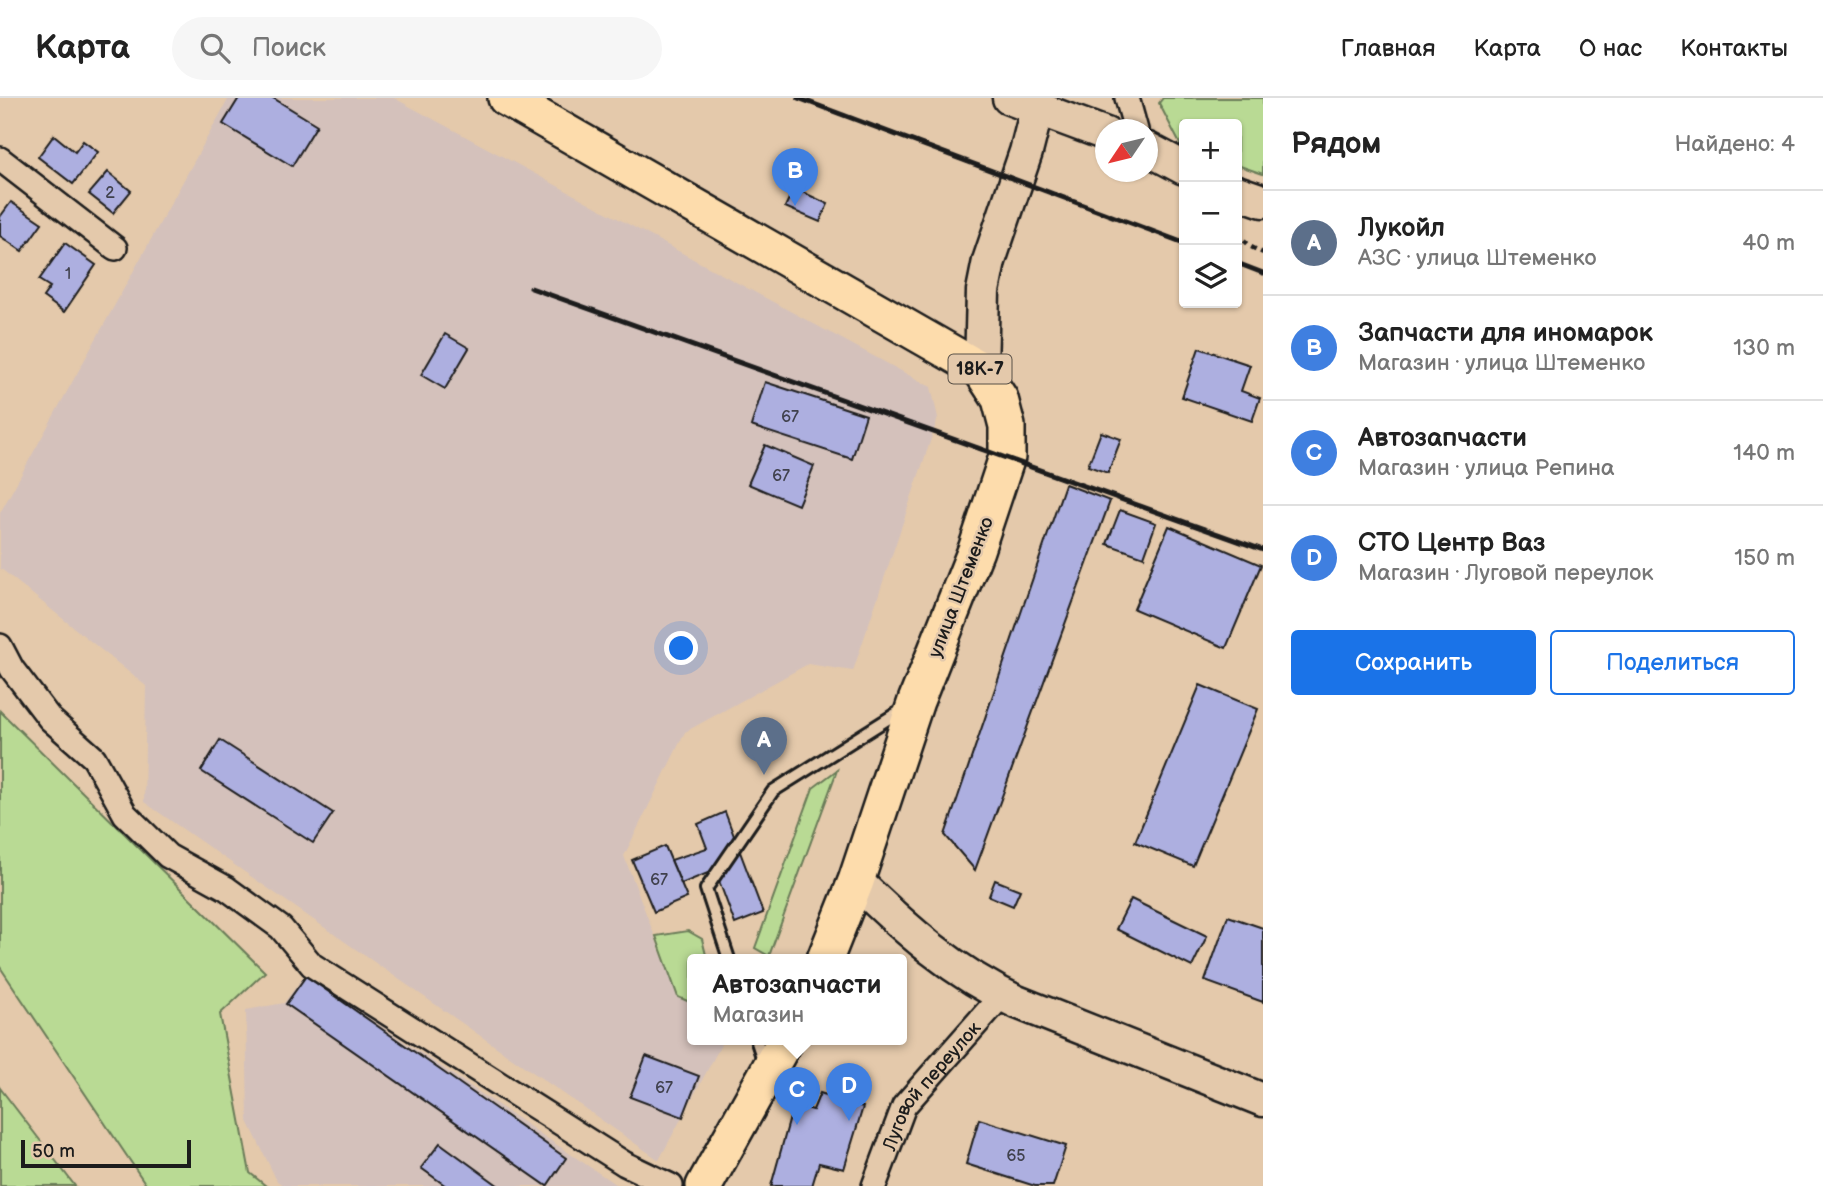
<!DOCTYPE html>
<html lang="ru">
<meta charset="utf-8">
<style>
:root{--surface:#fff;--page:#f6f6f6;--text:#222;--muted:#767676;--line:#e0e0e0;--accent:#1a73e8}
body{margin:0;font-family:"Balsamiq Sans",sans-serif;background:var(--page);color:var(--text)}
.controls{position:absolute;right:21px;top:21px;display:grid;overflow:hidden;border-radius:7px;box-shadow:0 2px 5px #0004}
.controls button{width:63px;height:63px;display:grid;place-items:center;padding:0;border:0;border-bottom:2px solid var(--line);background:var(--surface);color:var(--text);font:35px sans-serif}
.compass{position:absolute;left:1095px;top:21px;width:63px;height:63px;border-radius:50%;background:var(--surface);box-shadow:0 2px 5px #0004;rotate:235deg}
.scale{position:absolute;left:21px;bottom:18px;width:170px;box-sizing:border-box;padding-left:7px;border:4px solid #1c1c1c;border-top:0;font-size:19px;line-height:24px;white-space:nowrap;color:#1c1c1c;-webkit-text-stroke:5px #e4c9ab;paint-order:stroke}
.you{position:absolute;left:682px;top:551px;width:24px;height:24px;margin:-18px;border:5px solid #fff;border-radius:50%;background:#1a73e8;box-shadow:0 0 0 10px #1a73e833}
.badge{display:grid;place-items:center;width:46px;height:46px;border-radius:50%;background:var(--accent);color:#fff;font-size:23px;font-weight:700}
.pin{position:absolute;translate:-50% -58px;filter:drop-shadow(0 2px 4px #0008)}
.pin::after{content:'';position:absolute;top:37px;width:24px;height:21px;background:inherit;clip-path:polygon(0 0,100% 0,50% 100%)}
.popup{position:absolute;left:687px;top:856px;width:220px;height:91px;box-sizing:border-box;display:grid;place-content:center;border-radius:7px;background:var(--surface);filter:drop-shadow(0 2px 5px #0005);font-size:23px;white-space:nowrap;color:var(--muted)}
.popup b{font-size:26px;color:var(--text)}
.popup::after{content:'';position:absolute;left:50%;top:100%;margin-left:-14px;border:14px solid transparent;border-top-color:var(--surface)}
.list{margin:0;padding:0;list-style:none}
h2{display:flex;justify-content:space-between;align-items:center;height:91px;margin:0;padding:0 28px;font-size:30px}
h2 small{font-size:23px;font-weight:400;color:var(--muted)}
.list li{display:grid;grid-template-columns:46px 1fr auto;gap:21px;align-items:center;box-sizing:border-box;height:105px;padding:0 28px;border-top:2px solid var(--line)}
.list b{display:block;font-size:26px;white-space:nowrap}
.list p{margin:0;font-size:23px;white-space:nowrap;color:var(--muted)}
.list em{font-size:23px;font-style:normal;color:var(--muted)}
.actions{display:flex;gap:14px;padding:21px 28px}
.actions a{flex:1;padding:16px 0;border:2px solid var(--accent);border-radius:7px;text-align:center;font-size:24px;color:var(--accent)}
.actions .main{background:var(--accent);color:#fff}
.icon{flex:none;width:38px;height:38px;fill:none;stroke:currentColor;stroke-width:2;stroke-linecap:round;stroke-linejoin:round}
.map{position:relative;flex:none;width:1263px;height:1088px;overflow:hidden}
header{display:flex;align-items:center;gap:42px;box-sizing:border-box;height:98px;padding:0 35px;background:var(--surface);border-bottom:2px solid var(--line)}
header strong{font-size:33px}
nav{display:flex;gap:38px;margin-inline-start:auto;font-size:24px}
.search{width:490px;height:63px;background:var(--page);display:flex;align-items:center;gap:18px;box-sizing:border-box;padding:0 24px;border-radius:38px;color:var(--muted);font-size:26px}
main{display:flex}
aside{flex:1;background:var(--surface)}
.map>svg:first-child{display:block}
.built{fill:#d4c1bb}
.green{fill:#b9da94;stroke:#6a7b58;stroke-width:2}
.building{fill:#adafe0;stroke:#1c1c1c;stroke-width:2}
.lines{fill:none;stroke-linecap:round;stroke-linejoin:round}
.service-casing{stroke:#1c1c1c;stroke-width:16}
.minor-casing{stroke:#1c1c1c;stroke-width:28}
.secondary-casing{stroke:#1c1c1c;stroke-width:37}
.primary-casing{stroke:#1c1c1c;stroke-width:40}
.path{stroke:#1c1c1c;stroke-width:4.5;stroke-dasharray:5 5;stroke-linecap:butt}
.service{stroke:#e4c9ab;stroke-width:10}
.minor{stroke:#e4c9ab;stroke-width:23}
.secondary{stroke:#e4c9ab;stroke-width:32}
.primary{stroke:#fddcac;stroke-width:35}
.rail{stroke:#1c1c1c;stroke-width:5}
.labels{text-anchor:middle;stroke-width:5;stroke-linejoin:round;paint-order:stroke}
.number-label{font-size:16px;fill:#40414d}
.shield{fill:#e4c9ab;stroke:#585047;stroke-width:2}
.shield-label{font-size:18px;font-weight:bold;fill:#1c1c1c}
.street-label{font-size:19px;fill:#1c1c1c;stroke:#e4c9ab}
</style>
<header>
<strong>Карта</strong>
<div class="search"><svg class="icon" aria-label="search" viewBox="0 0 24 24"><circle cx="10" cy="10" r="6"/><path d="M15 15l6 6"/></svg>Поиск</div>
<nav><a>Главная</a><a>Карта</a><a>О нас</a><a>Контакты</a></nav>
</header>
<main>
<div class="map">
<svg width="1263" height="1088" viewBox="0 0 1263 1088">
<rect width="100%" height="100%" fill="#e4c9ab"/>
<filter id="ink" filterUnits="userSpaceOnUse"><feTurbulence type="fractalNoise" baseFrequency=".0143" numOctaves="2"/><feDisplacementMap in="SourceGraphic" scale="14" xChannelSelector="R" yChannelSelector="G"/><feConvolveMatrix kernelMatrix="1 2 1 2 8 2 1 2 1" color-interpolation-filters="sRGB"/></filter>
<g filter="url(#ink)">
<!-- built -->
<g class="built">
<polygon points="229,0 394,0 931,289 938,320 853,573 808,566 685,634 624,758 678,899 692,905 692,941 717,941 721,947 659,1062 144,704 146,588 0,470 0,415"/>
<polygon points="305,877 618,1088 284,1088 277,1083 248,1023 246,912 284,905"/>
</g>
<!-- green -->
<g class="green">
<polygon points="1163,0 1263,0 1263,76 1237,67 1237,26 1184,26 1184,49 1181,48 1159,5"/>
<polygon points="0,613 265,874 220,916 250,1075 266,1088 147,1088 0,869"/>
<polygon points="837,672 835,678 769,858 755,850 813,690"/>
<polygon points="688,833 702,841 707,861 692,861 692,905 678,899 656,838"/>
<polygon points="0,990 75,1088 0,1088"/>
</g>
<!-- building -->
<g class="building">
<polygon points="239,0 273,0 317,27 292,68 223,26"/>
<polygon points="54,37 75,54 83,43 98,54 73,86 38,59"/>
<polygon points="108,74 131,93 113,115 89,96"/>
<polygon points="794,90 828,106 820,124 785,109"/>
<polygon points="11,104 42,125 22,153 0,138 0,119"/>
<polygon points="65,145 96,167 64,214 43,199 50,189 39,182"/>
<polygon points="445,236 469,250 445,291 421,277"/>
<polygon points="1199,250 1250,267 1241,293 1260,300 1252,323 1182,299"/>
<polygon points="765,284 866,317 852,361 751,328"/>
<polygon points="1101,334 1121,341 1108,375 1088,368"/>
<polygon points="765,347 814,368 798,407 748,386"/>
<polygon points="1065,386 1110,403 975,772 945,737"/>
<polygon points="1120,412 1156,425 1144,459 1107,446"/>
<polygon points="1169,428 1261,467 1226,550 1134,511"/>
<polygon points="1200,587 1258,611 1193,768 1135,744"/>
<polygon points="220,642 333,715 313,745 201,673"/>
<polygon points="725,714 763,815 735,826 715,772 681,786 671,762 707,750 698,726"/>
<polygon points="665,748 687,800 654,814 632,762"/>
<polygon points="995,782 1020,792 1013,808 989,798"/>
<polygon points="1131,801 1207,838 1192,869 1116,831"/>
<polygon points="1228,818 1263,830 1263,904 1205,883"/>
<polygon points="306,878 566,1060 547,1088 286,906"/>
<polygon points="646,958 699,978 683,1019 630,999"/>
<polygon points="820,995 863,1009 844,1071 819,1065 812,1088 771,1088 791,1016 803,1009 813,1012"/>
<polygon points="979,1021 1066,1048 1053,1088 1035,1088 966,1066"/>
<polygon points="440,1045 499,1088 446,1088 421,1070"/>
</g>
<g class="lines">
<!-- service casing -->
<g class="service-casing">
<g id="service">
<polyline points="729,861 706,791 773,693 905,610"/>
<polyline points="756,941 764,965"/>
</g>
</g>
<!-- minor casing -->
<g class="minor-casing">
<g id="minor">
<polyline points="1127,0 1136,32"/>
<polyline points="0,61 115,150"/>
<polyline points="0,548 12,571 50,621 94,660 125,716 168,758 226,790 281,830 312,867 625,1066 671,1088"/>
<path id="s1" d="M 874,1088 L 904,1008 L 1002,897"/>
</g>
</g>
<!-- secondary casing -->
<g class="secondary-casing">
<g id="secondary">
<polyline points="1009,0 1106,36"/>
<polyline points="1148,51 1184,70"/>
<polyline points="1237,94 1263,103"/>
<polyline points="981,272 983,193 989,163 1026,54 1037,11"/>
<path d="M 856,783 C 905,831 954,875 1017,904 L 1263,1002"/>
</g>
</g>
<!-- primary casing -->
<g class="primary-casing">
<g id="primary">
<polyline points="506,0 981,272 1000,301 1007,328 1007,359 976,452 916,603 856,783 825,861"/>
<polyline points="704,1088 786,941"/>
</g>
</g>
<!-- path -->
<polyline class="path" points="1237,135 1251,149 1263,155"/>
<!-- service -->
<use href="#service" class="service"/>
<!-- minor -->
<use href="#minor" class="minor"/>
<!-- secondary -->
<use href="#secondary" class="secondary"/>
<!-- primary -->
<use href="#primary" class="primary"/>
<!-- rail -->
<g class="rail">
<polyline points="798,0 1184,145"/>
<polyline points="1237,165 1263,175"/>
<polyline points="531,190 1263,452"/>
</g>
</g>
</g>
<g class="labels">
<!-- number labels -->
<g class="number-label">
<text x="110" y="100">2</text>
<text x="68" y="181">1</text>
<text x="790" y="324">67</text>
<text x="781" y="383">67</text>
<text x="659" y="787">67</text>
<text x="664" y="995">67</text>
<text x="1016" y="1063">65</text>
</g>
<!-- shield labels -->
<rect class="shield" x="948.5" y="256.5" width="63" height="29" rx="5"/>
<g class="shield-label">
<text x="980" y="277">18К-7</text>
</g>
<!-- street labels -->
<g class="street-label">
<text transform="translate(960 489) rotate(-69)" y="7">улица Штеменко</text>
<text dy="7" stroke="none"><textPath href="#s1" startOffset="117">Луговой переулок</textPath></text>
</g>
</g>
</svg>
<div class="controls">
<button>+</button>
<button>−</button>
<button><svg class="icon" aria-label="layers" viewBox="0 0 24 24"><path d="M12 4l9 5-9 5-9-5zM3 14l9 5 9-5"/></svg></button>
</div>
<svg class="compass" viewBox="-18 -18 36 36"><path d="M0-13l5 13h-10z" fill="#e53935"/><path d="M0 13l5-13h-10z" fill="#767676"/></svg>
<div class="scale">50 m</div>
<div class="you"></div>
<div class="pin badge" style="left:764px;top:677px;background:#5c6f8a">A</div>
<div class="pin badge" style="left:795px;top:108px;background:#3f7fe0">B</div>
<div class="pin badge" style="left:797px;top:1027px;background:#3f7fe0">C</div>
<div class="popup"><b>Автозапчасти</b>Магазин</div>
<div class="pin badge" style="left:849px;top:1023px;background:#3f7fe0">D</div>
</div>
<aside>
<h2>Рядом<small>Найдено: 4</small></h2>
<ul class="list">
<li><span class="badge" style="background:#5c6f8a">A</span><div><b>Лукойл</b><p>АЗС · улица Штеменко</p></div><em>40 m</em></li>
<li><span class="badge" style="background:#3f7fe0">B</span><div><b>Запчасти для иномарок</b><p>Магазин · улица Штеменко</p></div><em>130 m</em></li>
<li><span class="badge" style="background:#3f7fe0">C</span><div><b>Автозапчасти</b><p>Магазин · улица Репина</p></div><em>140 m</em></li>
<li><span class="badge" style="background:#3f7fe0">D</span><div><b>СТО Центр Ваз</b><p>Магазин · Луговой переулок</p></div><em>150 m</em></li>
</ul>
<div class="actions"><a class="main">Сохранить</a><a>Поделиться</a></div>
</aside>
</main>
